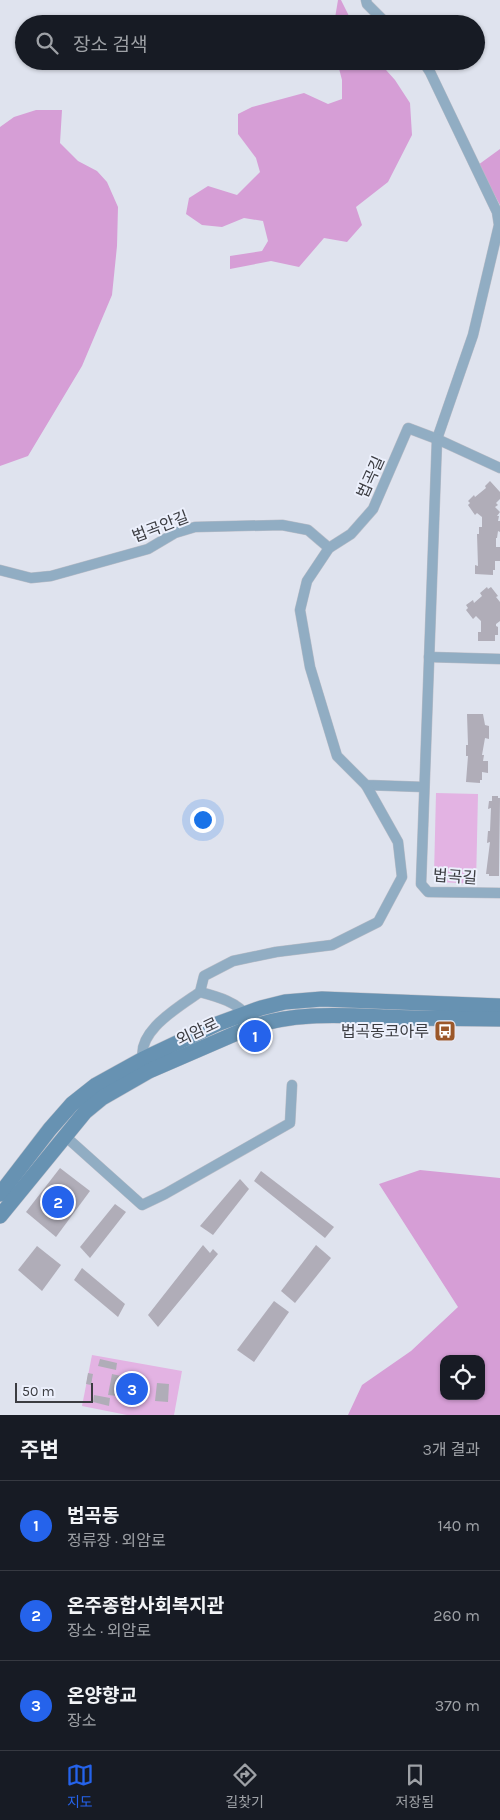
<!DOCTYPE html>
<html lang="ko">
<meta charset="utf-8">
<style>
:root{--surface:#171b24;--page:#20242c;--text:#f1f3f6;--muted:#9ea1a6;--line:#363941;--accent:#2563eb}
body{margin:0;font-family:Karla,"Noto Sans KR",sans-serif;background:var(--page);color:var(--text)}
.controls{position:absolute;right:15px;bottom:15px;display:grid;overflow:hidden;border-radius:10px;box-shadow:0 1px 4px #0004}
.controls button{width:45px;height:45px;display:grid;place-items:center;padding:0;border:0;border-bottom:1px solid var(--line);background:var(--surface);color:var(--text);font:25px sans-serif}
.scale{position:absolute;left:15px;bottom:12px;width:78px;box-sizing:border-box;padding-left:5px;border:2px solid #3b3c41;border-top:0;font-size:14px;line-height:18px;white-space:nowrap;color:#3b3c41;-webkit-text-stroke:4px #ecf0fc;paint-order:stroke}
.you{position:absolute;left:202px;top:819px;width:18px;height:18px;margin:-12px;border:4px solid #fff;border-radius:50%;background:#1a73e8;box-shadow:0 0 0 8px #1a73e833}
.badge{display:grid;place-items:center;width:32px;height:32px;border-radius:50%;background:var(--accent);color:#fff;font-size:16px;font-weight:700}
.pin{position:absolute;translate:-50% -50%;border:2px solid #fff;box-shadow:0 1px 5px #0006}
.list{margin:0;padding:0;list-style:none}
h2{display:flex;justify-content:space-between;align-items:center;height:65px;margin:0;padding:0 20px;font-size:21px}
h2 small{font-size:16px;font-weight:400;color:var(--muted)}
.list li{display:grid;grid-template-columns:32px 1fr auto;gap:15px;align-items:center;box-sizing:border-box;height:90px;padding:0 20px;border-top:1px solid var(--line)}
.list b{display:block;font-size:19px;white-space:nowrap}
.list p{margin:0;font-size:16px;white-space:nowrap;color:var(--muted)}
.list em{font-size:16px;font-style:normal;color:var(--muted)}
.icon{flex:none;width:28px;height:28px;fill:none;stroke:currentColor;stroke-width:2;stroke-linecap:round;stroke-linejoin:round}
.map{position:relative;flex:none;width:500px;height:1415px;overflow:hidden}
.search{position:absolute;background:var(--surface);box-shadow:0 1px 4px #0004;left:15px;right:15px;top:15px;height:55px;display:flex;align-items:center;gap:12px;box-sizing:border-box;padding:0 18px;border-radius:28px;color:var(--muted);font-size:19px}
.sheet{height:335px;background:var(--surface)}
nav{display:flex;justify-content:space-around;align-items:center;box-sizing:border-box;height:70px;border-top:1px solid var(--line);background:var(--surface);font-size:14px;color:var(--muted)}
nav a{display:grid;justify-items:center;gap:2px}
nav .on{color:var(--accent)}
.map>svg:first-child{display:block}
.green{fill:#e3b3e3}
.forest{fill:#d69ed6;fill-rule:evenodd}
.building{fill:#b0adb8}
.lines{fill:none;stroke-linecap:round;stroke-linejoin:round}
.street-casing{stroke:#bbbec8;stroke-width:11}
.secondary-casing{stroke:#bbbec8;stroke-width:16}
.street{stroke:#91adc3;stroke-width:10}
.secondary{stroke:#6792b2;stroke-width:15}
.labels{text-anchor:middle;stroke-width:4;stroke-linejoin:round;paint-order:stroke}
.street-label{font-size:16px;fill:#3b3c41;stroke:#ecf0fc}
.poi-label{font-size:16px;fill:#3b3c41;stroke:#ecf0fc;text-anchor:end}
</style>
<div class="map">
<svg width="500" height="1415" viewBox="0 0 500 1415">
<rect width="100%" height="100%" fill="#dfe3ee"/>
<!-- green -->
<g class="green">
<polygon points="436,793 478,794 476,884 440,882 434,875"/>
<polygon points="92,1355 182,1371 174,1415 127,1415 82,1406"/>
</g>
<!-- forest -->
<g class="forest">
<polygon points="338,0 341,0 353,24 334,24"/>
<polygon points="337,61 378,61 395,80 410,103 412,135 388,182 356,207 362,225 347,242 324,238 299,267 271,261 230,269 230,256 262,251 268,241 263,221 244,218 222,227 202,225 186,214 189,198 208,186 237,195 260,172 256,158 238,134 238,114 252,107 304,93 328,104 342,99 342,80"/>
<polygon points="36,110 62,110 60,143 78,161 97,171 107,182 118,207 117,246 112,295 82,366 28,456 0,466 0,127 14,117"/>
<polygon points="500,149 500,205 478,165"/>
<path d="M 420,1170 L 500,1178 L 500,1415 L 348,1415 L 362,1385 L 411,1351 L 458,1307 L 379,1184 ZM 444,1359 L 481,1359 L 481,1396 L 444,1396 Z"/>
</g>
<!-- building -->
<g class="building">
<polygon points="490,481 500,492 500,499 496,503 498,505 495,507 500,512 497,516 499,516 498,521 500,521 500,532 498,531 497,538 496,538 496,547 500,547 500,561 495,561 495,570 493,570 493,575 475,574 475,565 478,566 477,534 479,534 479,527 482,527 482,517 477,513 475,515 468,505 470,503 468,501 474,495 475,497 486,488 485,486"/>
<polygon points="487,587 488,589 491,587 498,596 496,597 500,602 500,621 496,624 496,626 498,627 498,635 495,635 495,641 478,641 478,632 481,632 481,621 476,616 473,619 466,610 468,608 466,605 473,600 474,603 482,596 480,593"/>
<polygon points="467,714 483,714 485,725 489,726 489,739 485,738 482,755 484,755 483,761 488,761 488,773 482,772 482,780 480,780 480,783 466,782 468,756 466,756 466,745 468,745"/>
<polygon points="492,796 498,796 498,798 500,798 499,876 489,876 489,874 486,874 490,842 487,843 488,831 490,831 491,808 488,809 489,801 492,801"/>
<polygon points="60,1168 90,1191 56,1237 26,1212"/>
<polygon points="261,1171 334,1227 325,1238 254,1181"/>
<polygon points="240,1179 249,1189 213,1235 200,1226"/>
<polygon points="115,1204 126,1212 90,1258 80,1247"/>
<polygon points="203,1245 210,1253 213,1249 218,1254 158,1327 148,1315"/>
<polygon points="316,1245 331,1258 295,1303 281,1291"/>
<polygon points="37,1246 61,1265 42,1291 18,1270"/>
<polygon points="82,1268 125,1304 118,1317 74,1280"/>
<polygon points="274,1301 289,1312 254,1362 237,1350"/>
<polygon points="100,1359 117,1363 116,1370 98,1366"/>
<polygon points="88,1373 93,1374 91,1385 86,1384"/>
<polygon points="112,1374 121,1376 118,1396 108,1395"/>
<polygon points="157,1383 169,1384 168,1402 155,1401"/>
<polygon points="94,1395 110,1398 109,1406 93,1402"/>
</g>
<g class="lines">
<!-- street casing -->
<g class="street-casing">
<g id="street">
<polyline points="366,0 367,4 387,24"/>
<polyline points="423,61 430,72 497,212 499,225 473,335 437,439 408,428 373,509 351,534 329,548 307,581 300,610 310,667 337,756 366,785 424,787"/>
<polyline points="500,468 437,439 421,884 428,892 500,893"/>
<polyline points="0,570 31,578 51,576 148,549 175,533 195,527 282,525 308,530 329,548"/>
<polyline points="429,657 500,659"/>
<path d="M 200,992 C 215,996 239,1002 247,1017"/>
<path d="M 145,1064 C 131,1034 180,1006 200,992 L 204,976 L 233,961 L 276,952 L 332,945 L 378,922 L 402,877 L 398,842 L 366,785"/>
<polyline points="65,1136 142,1205 165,1194 290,1123 292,1085"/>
</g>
</g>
<!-- secondary casing -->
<g class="secondary-casing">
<g id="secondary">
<polyline points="0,1194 50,1129 72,1104 96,1085 143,1059 217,1024 261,1008 285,1002 322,999 500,1006"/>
<path d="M 0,1216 L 85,1112 L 102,1098 L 149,1071 L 246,1029 C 290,1012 339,1015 386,1017 C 424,1019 462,1018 500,1019"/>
</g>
</g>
<!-- street -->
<use href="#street" class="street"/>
<!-- secondary -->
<use href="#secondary" class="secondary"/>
</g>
<!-- icons -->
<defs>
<g id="bus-square" transform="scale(1.125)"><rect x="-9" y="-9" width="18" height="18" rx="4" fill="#9b5729" stroke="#ecf0fc"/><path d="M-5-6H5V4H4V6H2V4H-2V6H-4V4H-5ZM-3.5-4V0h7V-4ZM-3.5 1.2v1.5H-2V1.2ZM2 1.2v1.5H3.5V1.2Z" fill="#fff"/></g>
</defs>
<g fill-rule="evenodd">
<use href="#bus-square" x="445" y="1031"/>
</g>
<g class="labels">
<!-- street labels -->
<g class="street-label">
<text transform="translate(370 477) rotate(-66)" y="6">법곡길</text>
<text transform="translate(160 526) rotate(-21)" y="6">법곡안길</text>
<text transform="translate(455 876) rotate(4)" y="6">법곡길</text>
<text transform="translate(197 1031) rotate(-25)" y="6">외암로</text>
</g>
<!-- poi labels -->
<g class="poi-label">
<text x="429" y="1037">법곡동코아루</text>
</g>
</g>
</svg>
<div class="controls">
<button><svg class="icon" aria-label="locate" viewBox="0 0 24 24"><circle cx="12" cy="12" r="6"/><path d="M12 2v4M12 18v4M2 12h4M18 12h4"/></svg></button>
</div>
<div class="scale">50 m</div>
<div class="you"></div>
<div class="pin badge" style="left:255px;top:1036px">1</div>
<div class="pin badge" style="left:58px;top:1202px">2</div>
<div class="pin badge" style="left:132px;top:1389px">3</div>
<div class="search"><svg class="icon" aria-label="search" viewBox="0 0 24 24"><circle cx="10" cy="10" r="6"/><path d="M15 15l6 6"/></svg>장소 검색</div>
</div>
<section class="sheet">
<h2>주변<small>3개 결과</small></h2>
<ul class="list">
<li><span class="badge">1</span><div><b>법곡동</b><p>정류장 · 외암로</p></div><em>140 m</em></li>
<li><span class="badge">2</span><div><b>온주종합사회복지관</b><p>장소 · 외암로</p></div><em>260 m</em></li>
<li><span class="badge">3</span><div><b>온양향교</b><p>장소</p></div><em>370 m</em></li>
</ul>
</section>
<nav>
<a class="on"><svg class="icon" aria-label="map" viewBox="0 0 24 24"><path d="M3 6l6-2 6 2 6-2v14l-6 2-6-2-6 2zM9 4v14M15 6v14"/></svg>지도</a>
<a><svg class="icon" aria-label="directions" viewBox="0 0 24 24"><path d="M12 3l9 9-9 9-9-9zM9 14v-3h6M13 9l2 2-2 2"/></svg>길찾기</a>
<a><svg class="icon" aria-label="saved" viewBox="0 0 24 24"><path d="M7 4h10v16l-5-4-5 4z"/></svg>저장됨</a>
</nav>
